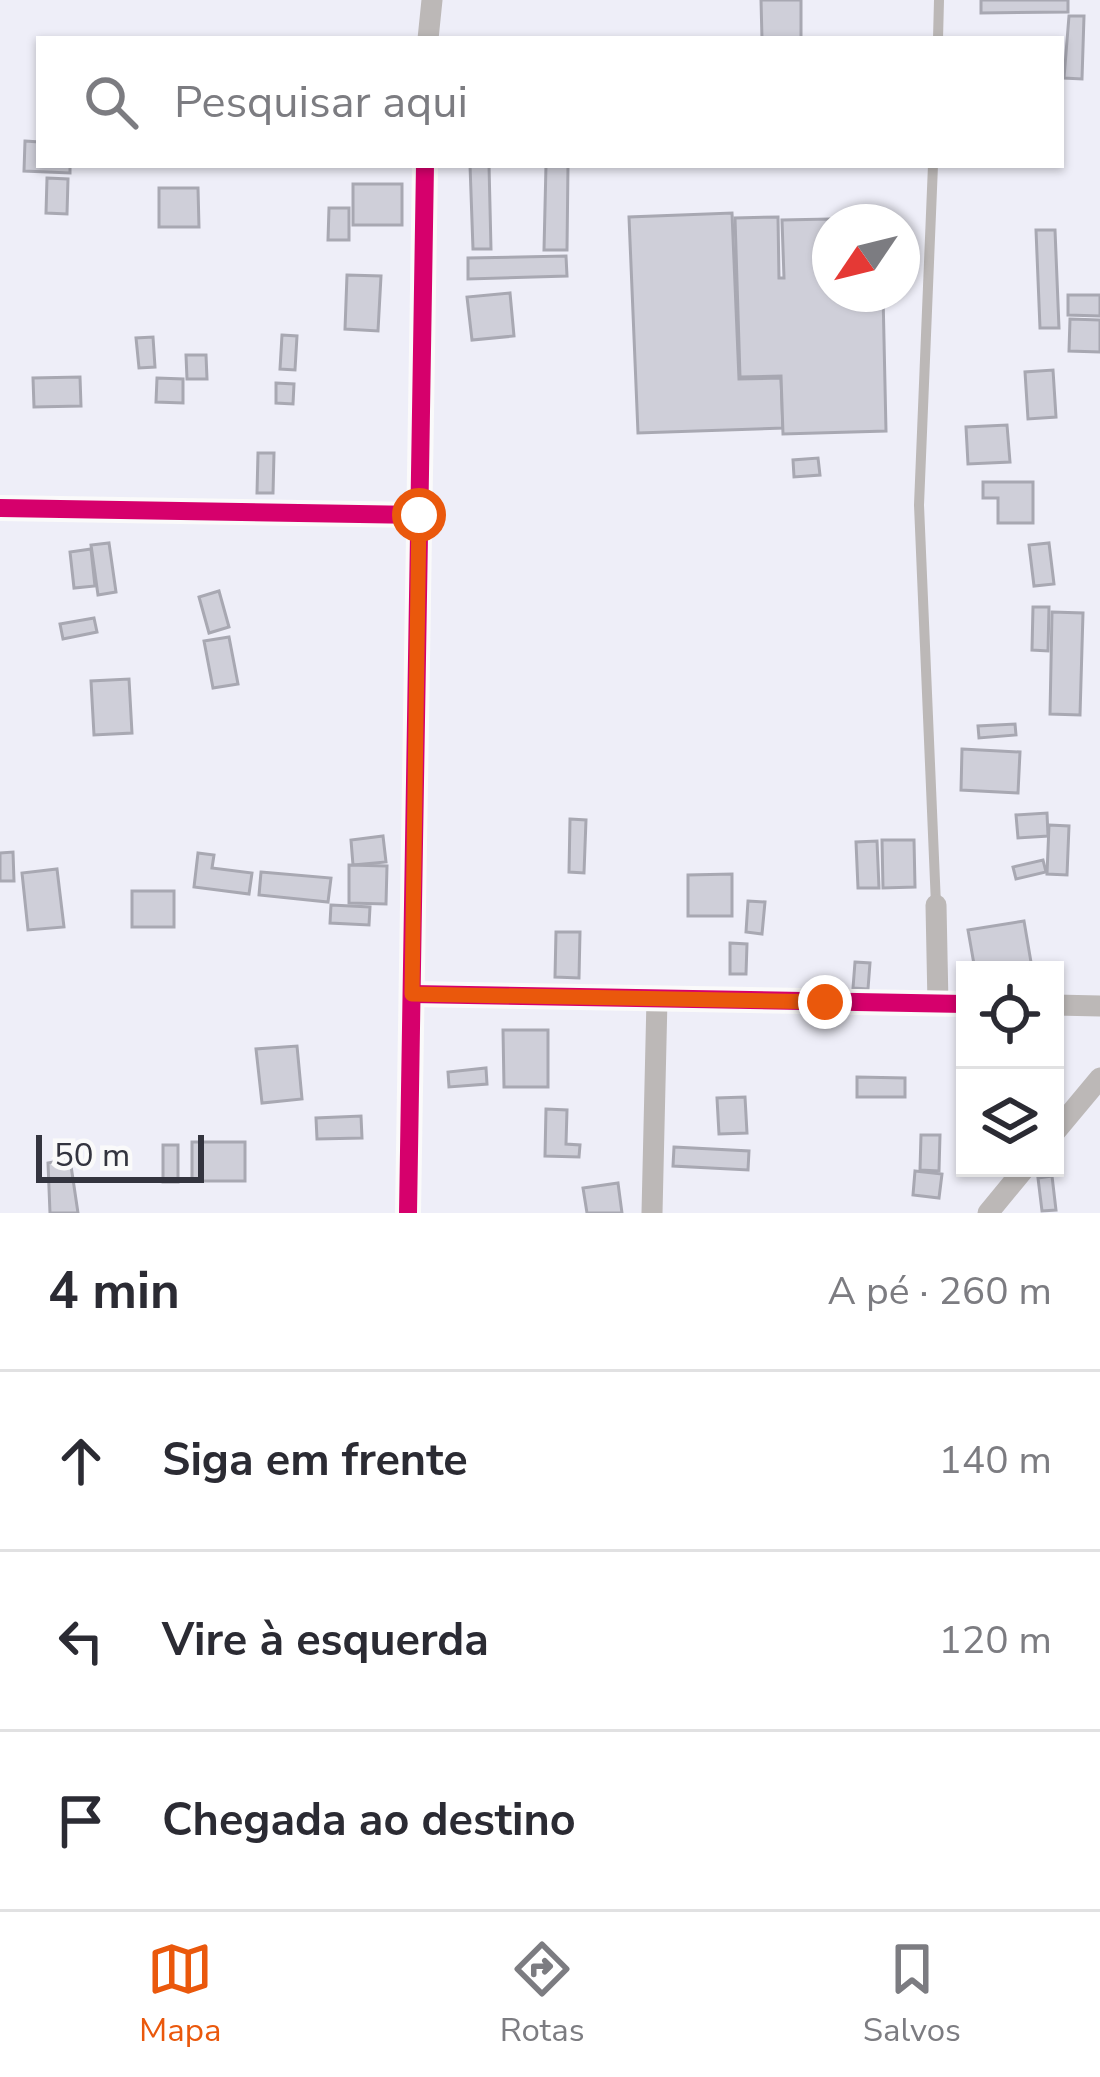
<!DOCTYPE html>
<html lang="pt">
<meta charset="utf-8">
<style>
:root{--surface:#fff;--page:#f7f7f7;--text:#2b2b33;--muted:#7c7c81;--line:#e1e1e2;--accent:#ea580c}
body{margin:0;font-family:"Nunito Sans",sans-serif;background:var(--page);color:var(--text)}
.controls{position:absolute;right:36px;bottom:36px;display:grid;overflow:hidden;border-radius:0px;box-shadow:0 3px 9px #0004}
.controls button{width:108px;height:108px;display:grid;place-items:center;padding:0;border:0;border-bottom:3px solid var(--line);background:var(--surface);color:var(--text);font:60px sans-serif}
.compass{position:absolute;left:812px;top:204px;width:108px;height:108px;border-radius:50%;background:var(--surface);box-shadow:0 3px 9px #0004;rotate:235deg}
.scale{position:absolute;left:36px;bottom:30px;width:168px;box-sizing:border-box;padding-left:12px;border:6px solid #33343f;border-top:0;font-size:33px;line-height:42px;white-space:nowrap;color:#33343f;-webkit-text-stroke:9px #fafafa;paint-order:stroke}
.stop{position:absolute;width:36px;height:36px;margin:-27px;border:9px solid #ea580c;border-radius:50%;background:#fff}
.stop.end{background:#ea580c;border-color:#fff;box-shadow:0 3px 12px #0008}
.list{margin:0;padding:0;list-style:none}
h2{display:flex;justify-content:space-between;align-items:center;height:156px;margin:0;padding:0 48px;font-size:51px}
h2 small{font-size:39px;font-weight:400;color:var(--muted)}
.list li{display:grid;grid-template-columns:78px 1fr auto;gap:36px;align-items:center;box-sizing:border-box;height:180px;padding:0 48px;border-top:3px solid var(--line)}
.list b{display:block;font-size:45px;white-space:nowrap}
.list em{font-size:39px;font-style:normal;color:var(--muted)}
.icon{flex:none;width:66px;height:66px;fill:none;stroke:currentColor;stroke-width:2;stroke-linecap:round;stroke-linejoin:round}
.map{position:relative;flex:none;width:1100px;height:1213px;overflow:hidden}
.search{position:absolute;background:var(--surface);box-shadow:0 3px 9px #0004;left:36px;right:36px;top:36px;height:132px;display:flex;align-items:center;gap:30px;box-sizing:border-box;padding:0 42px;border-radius:0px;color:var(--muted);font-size:45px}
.sheet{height:696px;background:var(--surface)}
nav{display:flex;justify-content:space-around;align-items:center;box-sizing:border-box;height:168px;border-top:3px solid var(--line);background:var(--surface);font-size:33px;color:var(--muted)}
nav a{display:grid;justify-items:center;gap:6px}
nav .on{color:var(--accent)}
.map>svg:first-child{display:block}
.building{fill:#cfcfd9;stroke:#a8a8b2;stroke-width:3}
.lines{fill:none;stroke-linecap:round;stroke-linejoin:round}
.service{stroke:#bcb8b7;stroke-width:10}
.minor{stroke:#bcb8b7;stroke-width:21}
.cycleway-casing{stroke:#fafafa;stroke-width:26}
.cycleway{stroke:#d6006c;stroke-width:18}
.route{stroke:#ea580c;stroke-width:15}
</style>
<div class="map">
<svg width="1100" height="1213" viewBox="0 0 1100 1213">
<rect width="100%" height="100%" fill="#eeeef8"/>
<!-- building -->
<g class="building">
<polygon points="761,0 801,0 801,39 762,39"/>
<polygon points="981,0 1068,0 1068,12 981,13"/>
<polygon points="1069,16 1084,16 1082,79 1064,78"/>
<polygon points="25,141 39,142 39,165 70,165 70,173 24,171"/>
<polygon points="470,165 489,165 491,249 473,249"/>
<polygon points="546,165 568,165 567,250 544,250"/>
<polygon points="47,178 68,179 67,214 46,213"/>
<rect x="353" y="184" width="49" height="41"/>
<polygon points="159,188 198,188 199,227 159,227"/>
<polygon points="329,208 349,208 349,240 328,240"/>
<polygon points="732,213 739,379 781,378 783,428 638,433 629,217"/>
<polygon points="778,217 779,278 784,278 782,220 880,218 880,222 830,222 830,294 883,294 886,431 783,434 781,376 740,377 735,218"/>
<polygon points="1036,230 1055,230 1059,328 1040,328"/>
<polygon points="566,256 567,276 468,279 468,258"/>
<polygon points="347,275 381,276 378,331 345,329"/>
<polygon points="510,293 514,336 472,340 467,297"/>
<polygon points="1068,295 1100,295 1100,316 1068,315"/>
<polygon points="1070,319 1100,320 1100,352 1069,351"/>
<polygon points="282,335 297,336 295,370 280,369"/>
<polygon points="153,337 155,367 139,368 136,338"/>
<polygon points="186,355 206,355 207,379 187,379"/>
<polygon points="1053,370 1056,417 1028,419 1025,372"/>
<polygon points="80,377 81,406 34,407 33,378"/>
<polygon points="157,378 183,379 183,403 156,402"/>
<polygon points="276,383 294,384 293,404 276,403"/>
<polygon points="1007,425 1010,462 968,464 966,427"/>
<polygon points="258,453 274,453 273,493 257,493"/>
<polygon points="818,458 820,475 794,477 793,460"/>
<polygon points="983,482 1033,482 1033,523 998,523 998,498 983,498"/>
<polygon points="109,543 116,592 98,595 91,545"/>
<polygon points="1049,543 1054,584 1034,586 1029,545"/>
<polygon points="91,549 95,586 74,588 70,552"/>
<polygon points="219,591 229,627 209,633 199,597"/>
<polygon points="1033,607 1049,607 1048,651 1032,650"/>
<polygon points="1052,612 1083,613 1080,715 1050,714"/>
<polygon points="94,618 97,632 63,639 60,624"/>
<polygon points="229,637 238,684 213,688 204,641"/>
<polygon points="129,679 132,733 94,735 91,681"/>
<polygon points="1015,724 1016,735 979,738 978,726"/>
<polygon points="962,749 1020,752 1018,793 961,790"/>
<polygon points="1047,813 1048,836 1018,838 1016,815"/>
<polygon points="570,819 586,820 584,873 569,872"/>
<polygon points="1049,825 1069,826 1067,875 1047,874"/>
<polygon points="383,836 386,862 353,865 351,840"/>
<polygon points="882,840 914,840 915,887 883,888"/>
<polygon points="877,841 879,888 858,888 856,842"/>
<polygon points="13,852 14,881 0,881 0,853"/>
<polygon points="198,853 214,855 212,868 252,873 249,894 194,887"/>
<polygon points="1043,860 1046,872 1016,879 1013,867"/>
<polygon points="349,865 387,866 386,904 349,903"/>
<polygon points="57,869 64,927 28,930 22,873"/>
<polygon points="261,872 331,878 328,902 259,895"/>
<polygon points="732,874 732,916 688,916 688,875"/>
<rect x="132" y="891" width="42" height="36"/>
<polygon points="748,901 765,902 762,934 746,932"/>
<polygon points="331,905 370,907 369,925 330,923"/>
<polygon points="1024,921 1032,968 975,970 968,930"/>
<polygon points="556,932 580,932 579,978 555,977"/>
<polygon points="730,943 747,944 746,974 730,974"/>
<polygon points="855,962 870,963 868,989 853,988"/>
<polygon points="503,1030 548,1030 548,1087 504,1087"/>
<polygon points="297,1046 302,1099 262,1103 256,1049"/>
<polygon points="486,1068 487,1084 449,1087 448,1072"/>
<polygon points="857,1077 905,1078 905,1097 857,1097"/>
<polygon points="745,1097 747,1133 719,1134 717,1098"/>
<polygon points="546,1109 567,1110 566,1144 580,1145 579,1157 545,1156"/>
<polygon points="361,1116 362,1138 317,1139 316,1118"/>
<polygon points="921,1135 940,1135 939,1171 920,1170"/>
<rect x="192" y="1142" width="53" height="39"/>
<rect x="163" y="1145" width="15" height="37"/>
<polygon points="674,1147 749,1151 748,1170 673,1166"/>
<polygon points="70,1159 78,1213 50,1213 48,1163"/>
<polygon points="915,1171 942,1174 939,1198 913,1195"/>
<polygon points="1052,1176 1056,1210 1042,1211 1038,1178"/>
<polygon points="618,1183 622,1213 587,1213 583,1188"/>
</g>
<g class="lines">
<!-- service -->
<g class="service">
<polyline points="938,39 939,0"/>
<polyline points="933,165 919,505 936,905"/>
</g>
<!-- minor -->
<g class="minor">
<polyline points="428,39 432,0"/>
<polyline points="0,508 419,515"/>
<polyline points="936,905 938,1004"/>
<polyline points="412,994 965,1004"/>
<polyline points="1055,1005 1100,1006"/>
<polyline points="1055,1132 1100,1078"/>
<polyline points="408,1213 425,165"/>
<polyline points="652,1213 657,999"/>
<polyline points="988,1213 1025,1168"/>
</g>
<!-- cycleway casing -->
<g class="cycleway-casing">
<g id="cycleway">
<polyline points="0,508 419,515"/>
<polyline points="412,994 965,1004"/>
<polyline points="408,1213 425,165"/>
</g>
</g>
<!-- cycleway -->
<use href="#cycleway" class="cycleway"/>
</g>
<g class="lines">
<!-- route -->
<polyline class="route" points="419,515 412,994 825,1002"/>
</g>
</svg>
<div class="controls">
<button><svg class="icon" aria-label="locate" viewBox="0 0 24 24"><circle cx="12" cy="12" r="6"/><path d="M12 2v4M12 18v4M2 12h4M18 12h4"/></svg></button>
<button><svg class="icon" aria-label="layers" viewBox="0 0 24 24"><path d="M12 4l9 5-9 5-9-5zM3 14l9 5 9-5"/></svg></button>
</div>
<svg class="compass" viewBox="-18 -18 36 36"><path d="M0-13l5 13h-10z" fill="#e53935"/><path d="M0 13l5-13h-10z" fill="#7c7c81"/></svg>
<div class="scale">50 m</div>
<div class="stop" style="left:419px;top:515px"></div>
<div class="stop end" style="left:825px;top:1002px"></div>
<div class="search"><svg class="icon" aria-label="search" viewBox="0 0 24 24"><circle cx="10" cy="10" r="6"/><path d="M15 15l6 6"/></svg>Pesquisar aqui</div>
</div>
<section class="sheet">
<h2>4 min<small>A pé · 260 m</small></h2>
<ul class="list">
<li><svg class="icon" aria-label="ahead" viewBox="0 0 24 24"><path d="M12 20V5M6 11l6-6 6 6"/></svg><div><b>Siga em frente</b></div><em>140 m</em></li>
<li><svg class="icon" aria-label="left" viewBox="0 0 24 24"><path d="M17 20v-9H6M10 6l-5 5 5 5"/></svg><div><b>Vire à esquerda</b></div><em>120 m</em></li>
<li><svg class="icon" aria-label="arrive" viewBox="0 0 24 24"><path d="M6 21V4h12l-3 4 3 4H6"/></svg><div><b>Chegada ao destino</b></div></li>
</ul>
</section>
<nav>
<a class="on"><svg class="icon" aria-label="map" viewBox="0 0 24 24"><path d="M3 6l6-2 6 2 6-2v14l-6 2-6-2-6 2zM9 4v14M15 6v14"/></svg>Mapa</a>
<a><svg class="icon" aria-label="directions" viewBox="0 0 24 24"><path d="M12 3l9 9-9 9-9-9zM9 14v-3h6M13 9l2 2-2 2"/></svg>Rotas</a>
<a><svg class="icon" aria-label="saved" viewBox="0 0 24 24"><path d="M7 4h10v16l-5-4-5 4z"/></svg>Salvos</a>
</nav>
